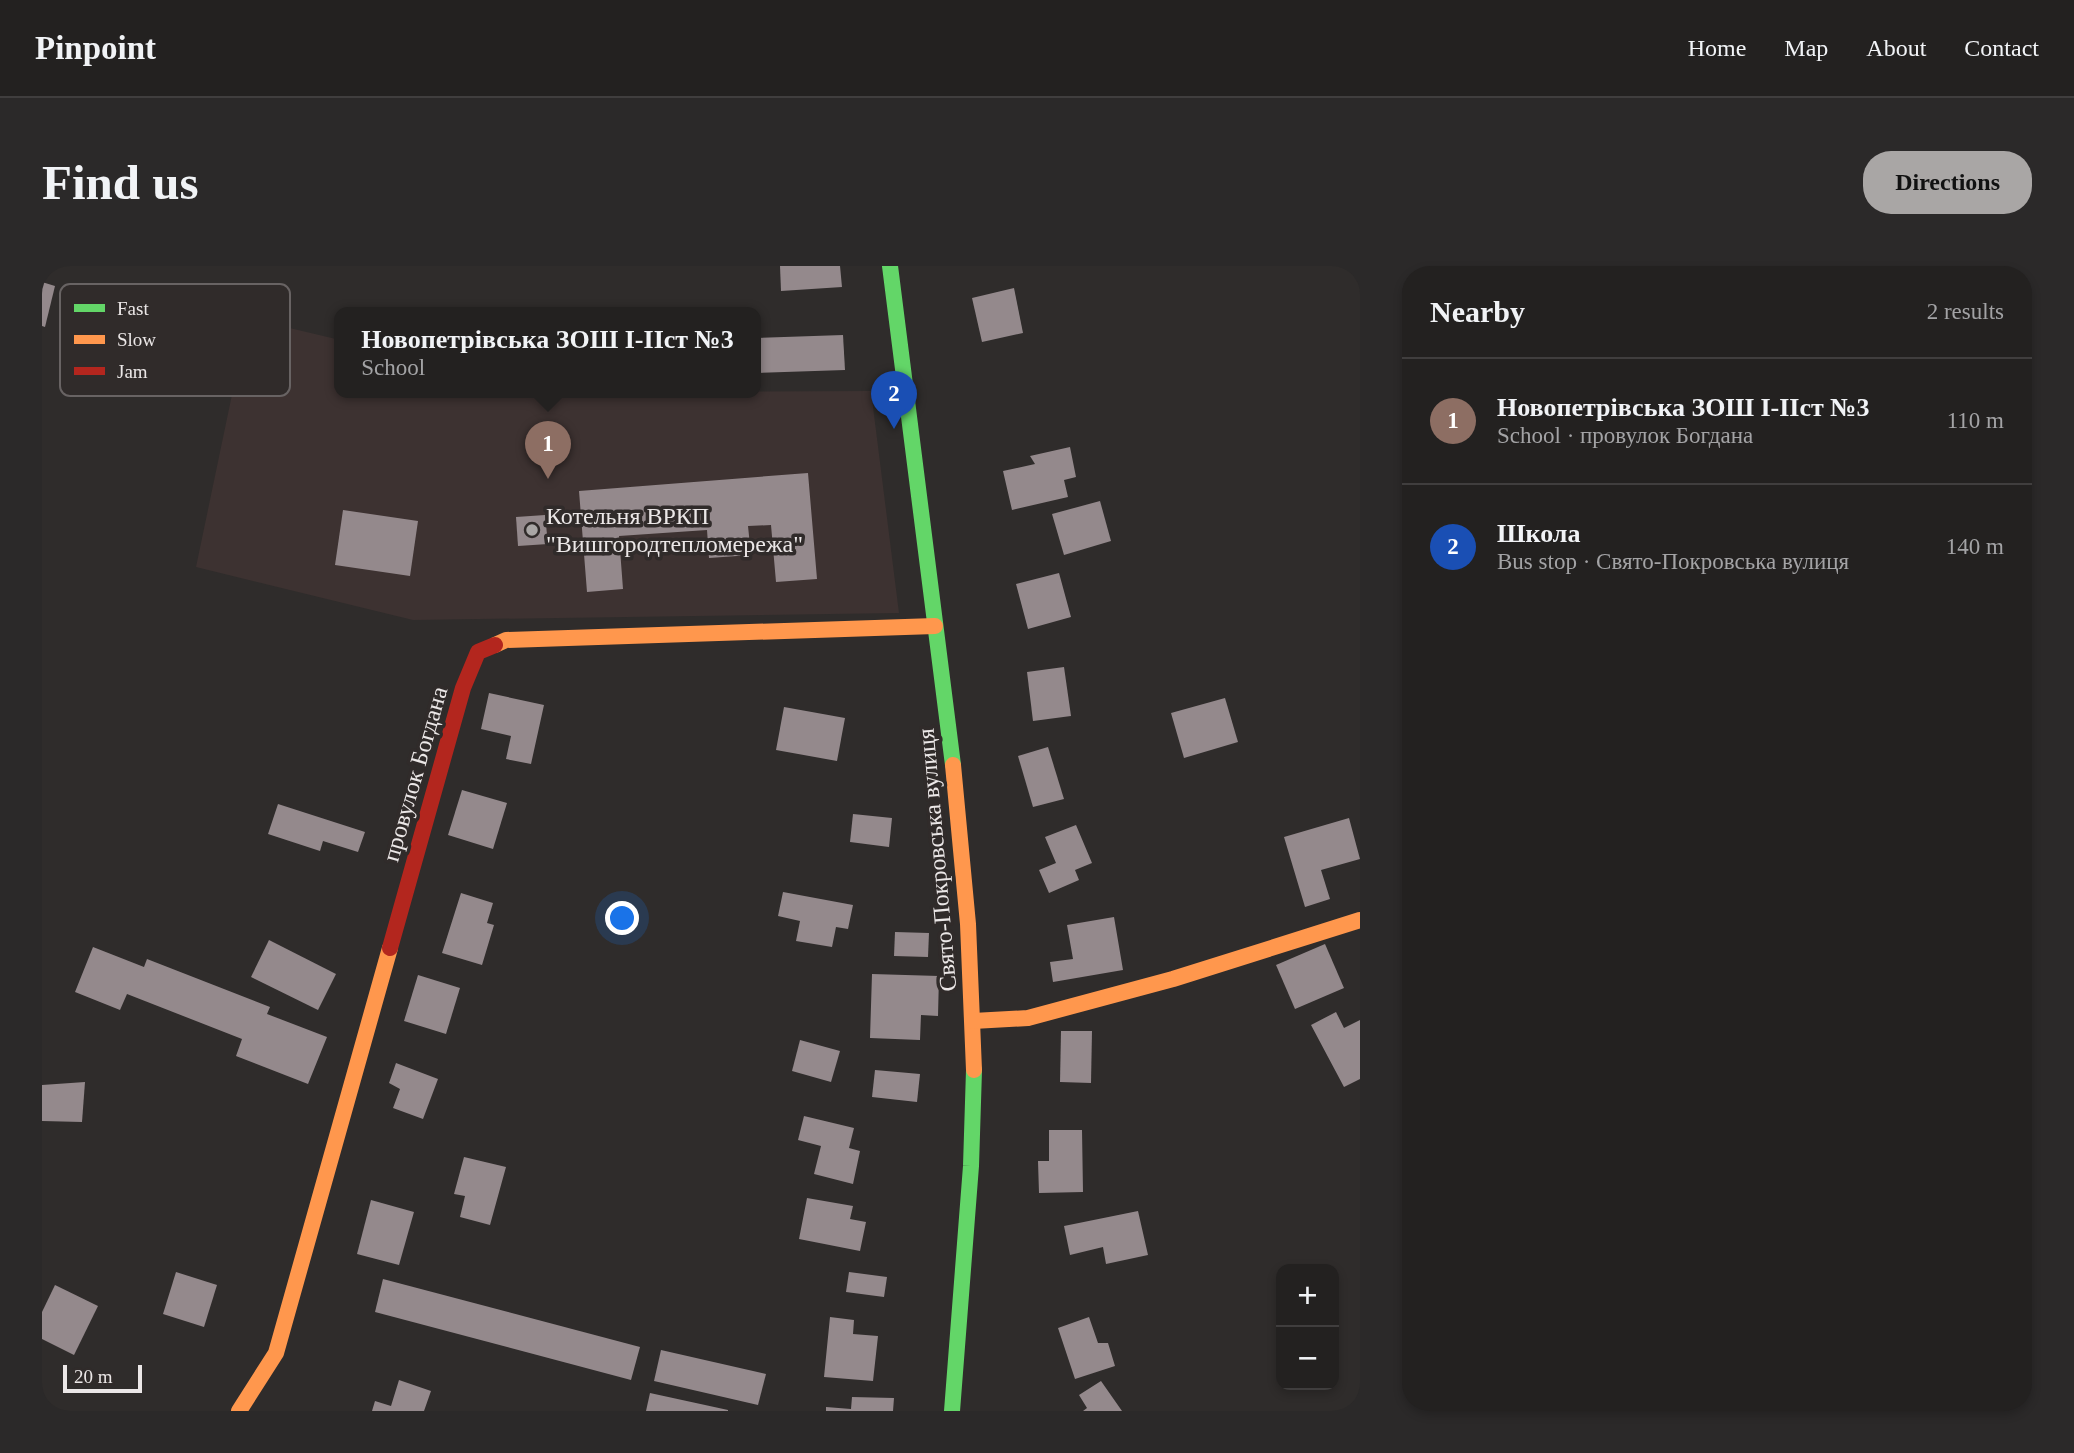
<!DOCTYPE html>
<meta charset="utf-8">
<style>
:root{--surface:#232120;--page:#2b2929;--text:#f1f3f6;--muted:#a3a3a5;--line:#403e3e;--accent:#a9a6a5}
body{margin:0;font-family:"Times New Roman",serif;background:var(--page);color:var(--text)}
.controls{position:absolute;right:21px;bottom:21px;display:grid;overflow:hidden;border-radius:14px;box-shadow:0 4px 10px #0003}
.controls button{width:63px;height:63px;display:grid;place-items:center;padding:0;border:0;border-bottom:2px solid var(--line);background:var(--surface);color:var(--text);font:35px sans-serif}
.scale{position:absolute;left:21px;bottom:18px;width:79px;box-sizing:border-box;padding-left:7px;border:4px solid #ebe7e7;border-top:0;font-size:19px;line-height:24px;white-space:nowrap;color:#ebe7e7;-webkit-text-stroke:5px #302b2a;paint-order:stroke}
.you{position:absolute;left:581px;top:653px;width:24px;height:24px;margin:-18px;border:5px solid #fff;border-radius:50%;background:#1a73e8;box-shadow:0 0 0 10px #1a73e833}
.badge{display:grid;place-items:center;width:46px;height:46px;border-radius:50%;background:var(--accent);color:#fff;font-size:23px;font-weight:700}
.pin{position:absolute;translate:-50% -58px;filter:drop-shadow(0 2px 4px #0008)}
.pin::after{content:'';position:absolute;top:37px;width:24px;height:21px;background:inherit;clip-path:polygon(0 0,100% 0,50% 100%)}
.popup{position:absolute;left:292px;top:41px;width:427px;height:91px;box-sizing:border-box;display:grid;place-content:center;border-radius:14px;background:var(--surface);filter:drop-shadow(0 2px 5px #0005);font-size:23px;white-space:nowrap;color:var(--muted)}
.popup b{font-size:26px;color:var(--text)}
.popup::after{content:'';position:absolute;left:50%;top:100%;margin-left:-14px;border:14px solid transparent;border-top-color:var(--surface)}
.list{margin:0;padding:0;list-style:none}
h2{display:flex;justify-content:space-between;align-items:center;height:91px;margin:0;padding:0 28px;font-size:30px}
h2 small{font-size:23px;font-weight:400;color:var(--muted)}
.list li{display:grid;grid-template-columns:46px 1fr auto;gap:21px;align-items:center;box-sizing:border-box;height:126px;padding:0 28px;border-top:2px solid var(--line)}
.list b{display:block;font-size:26px;white-space:nowrap}
.list p{margin:0;font-size:23px;white-space:nowrap;color:var(--muted)}
.list em{font-size:23px;font-style:normal;color:var(--muted)}
.map{position:relative;flex:none;width:1318px;height:1145px;overflow:hidden;border-radius:28px}
header{display:flex;align-items:center;gap:42px;box-sizing:border-box;height:98px;padding:0 35px;background:var(--surface);border-bottom:2px solid var(--line)}
header strong{font-size:33px}
nav{display:flex;gap:38px;margin-inline-start:auto;font-size:24px}
.intro{display:flex;align-items:center;justify-content:space-between;box-sizing:border-box;height:168px;padding:0 42px}
h1{margin:0;font-size:49px}
.button{padding:18px 32px;border-radius:28px;background:var(--accent);color:#111;font-size:24px;font-weight:700}
main{display:flex;gap:42px;padding:0 42px}
aside{flex:1;background:var(--surface);border-radius:28px;box-shadow:0 4px 10px #0003}
.map>svg:first-child{display:block}
.built{fill:#3d3231}
.building{fill:#94898c}
.lines{fill:none;stroke-linecap:round;stroke-linejoin:round}
.fast{stroke:#63d668;stroke-width:16}
.slow{stroke:#ff974d;stroke-width:16}
.jam{stroke:#b3261e;stroke-width:16}
.poi-dot{fill:#a9a6a5;stroke:#302b2a;stroke-width:2.5}
.labels{text-anchor:middle;stroke-width:7;stroke-linejoin:round;paint-order:stroke}
.poi-label{font-size:24px;fill:#ebe7e7;stroke:#302b2a;text-anchor:start}
.street-label{font-size:24px;fill:#ebe7e7;stroke:#302b2a}
.key{fill:#302b2a;stroke:#686363;stroke-width:2}
.key-label{font-size:19px;fill:#ebe7e7}
</style>
<header>
<strong>Pinpoint</strong>
<nav><a>Home</a><a>Map</a><a>About</a><a>Contact</a></nav>
</header>
<div class="intro"><h1>Find us</h1><a class="button">Directions</a></div>
<main>
<div class="map">
<svg width="1318" height="1145" viewBox="0 0 1318 1145">
<rect width="100%" height="100%" fill="#2f2c2b"/>
<!-- built -->
<polygon class="built" points="206,52 298,74 298,127 829,125 857,347 371,354 154,301"/>
<!-- building -->
<g class="building">
<polygon points="738,0 798,0 800,21 739,25"/>
<polygon points="0,16 13,20 3,61 0,60"/>
<polygon points="972,22 981,67 940,76 930,32"/>
<polygon points="801,69 803,104 714,107 714,72"/>
<polygon points="1028,181 1034,211 1022,214 1026,231 970,244 961,205 993,198 988,190"/>
<polygon points="766,207 775,313 734,316 729,259 706,260 709,289 667,292 665,264 577,270 581,323 545,326 537,225"/>
<polygon points="1058,235 1069,275 1022,289 1010,248"/>
<polygon points="301,244 376,255 368,310 293,299"/>
<polygon points="503,249 506,278 476,280 474,251"/>
<polygon points="1017,307 1029,351 986,363 974,318"/>
<polygon points="1022,401 1029,450 991,455 985,406"/>
<polygon points="447,427 502,439 489,498 464,493 469,470 439,463"/>
<polygon points="1183,432 1196,476 1142,492 1129,447"/>
<polygon points="742,441 803,452 795,495 734,484"/>
<polygon points="1006,481 1022,533 991,541 976,490"/>
<polygon points="420,524 465,537 451,583 406,569"/>
<polygon points="236,538 323,566 316,586 281,575 278,585 226,568"/>
<polygon points="811,548 850,552 847,581 808,576"/>
<polygon points="1307,552 1318,593 1279,604 1288,633 1263,641 1242,571"/>
<polygon points="1034,559 1050,597 1033,604 1037,614 1007,627 997,604 1014,597 1003,571"/>
<polygon points="741,626 811,639 806,663 794,661 790,681 754,675 758,655 736,650"/>
<polygon points="419,627 451,637 445,657 452,659 440,699 400,687"/>
<polygon points="1072,651 1081,704 1011,716 1008,696 1031,693 1025,659"/>
<polygon points="853,666 887,667 886,691 852,690"/>
<polygon points="227,674 294,708 276,744 209,711"/>
<polygon points="1283,678 1302,722 1253,743 1234,699"/>
<polygon points="51,681 102,701 105,693 228,741 225,748 285,771 266,818 194,790 200,773 85,728 78,744 33,726"/>
<polygon points="830,708 897,710 896,750 879,749 878,774 828,772"/>
<polygon points="376,709 418,722 404,768 362,755"/>
<polygon points="1294,746 1302,762 1318,754 1318,813 1302,821 1269,759"/>
<polygon points="1019,765 1050,765 1049,817 1018,816"/>
<polygon points="758,774 798,785 789,816 750,805"/>
<polygon points="354,797 396,813 381,853 351,842 358,823 347,817"/>
<polygon points="833,804 878,808 875,836 830,831"/>
<polygon points="43,816 40,856 0,855 0,819"/>
<polygon points="762,850 812,862 807,882 818,885 811,918 772,908 779,880 756,874"/>
<polygon points="1007,864 1040,864 1041,926 997,927 996,895 1007,895"/>
<polygon points="422,891 464,901 448,959 418,951 423,930 412,928"/>
<polygon points="765,932 811,940 808,953 824,956 818,985 757,973"/>
<polygon points="329,934 372,946 357,999 315,988"/>
<polygon points="1096,945 1106,989 1064,998 1061,981 1028,989 1022,960"/>
<polygon points="134,1006 175,1019 162,1061 121,1048"/>
<polygon points="807,1006 845,1011 842,1031 804,1026"/>
<polygon points="341,1013 598,1081 589,1114 333,1046"/>
<polygon points="13,1019 56,1040 32,1089 0,1073 0,1046"/>
<polygon points="788,1051 812,1054 811,1068 836,1070 831,1115 782,1111"/>
<polygon points="1047,1051 1056,1077 1066,1077 1073,1100 1033,1113 1016,1062"/>
<polygon points="619,1084 724,1108 716,1139 612,1115"/>
<polygon points="357,1114 389,1125 382,1145 330,1145 333,1135 349,1140"/>
<polygon points="1059,1115 1080,1145 1041,1145 1045,1142 1037,1129"/>
<polygon points="608,1127 686,1144 686,1145 604,1145"/>
<polygon points="810,1131 852,1132 851,1145 784,1145 784,1141 809,1143"/>
</g>
<g class="lines">
<!-- fast -->
<g class="fast">
<polyline points="848,0 911,499"/>
<polyline points="910,1145 929,900 932,804"/>
</g>
<!-- slow -->
<g class="slow">
<polyline points="453,379 464,374 893,360"/>
<polyline points="911,499 926,658 932,804"/>
<polyline points="931,755 986,752 1131,713 1318,654"/>
<polyline points="197,1145 234,1087 348,682"/>
</g>
<!-- jam -->
<polyline class="jam" points="348,682 421,422 436,386 453,379"/>
</g>
<!-- markers -->
<circle class="poi-dot" cx="490" cy="264" r="7"/>
<g class="labels">
<!-- poi labels -->
<g class="poi-label">
<text x="504" y="258">Котельня ВРКП<tspan x="504" dy="28">"Вишгородтепломережа"</tspan></text>
</g>
<!-- street labels -->
<g class="street-label">
<text transform="translate(373 508) rotate(-74)" y="8">провулок Богдана</text>
<text transform="translate(895 594) rotate(-95)" y="8">Свято-Покровська вулиця</text>
</g>
</g>
<!-- legend -->
<rect x="18" y="18" width="230" height="112" rx="10" class="key"/>
<rect x="32" y="38" width="31" height="8" fill="#63d668"/>
<rect x="32" y="69" width="31" height="9" fill="#ff974d"/>
<rect x="32" y="101" width="31" height="8" fill="#b3261e"/>
<g class="key-label">
<text x="75" y="49">Fast</text>
<text x="75" y="80">Slow</text>
<text x="75" y="112">Jam</text>
</g>
</svg>
<div class="controls">
<button>+</button>
<button>−</button>
</div>
<div class="scale">20 m</div>
<div class="you"></div>
<div class="pin badge" style="left:506px;top:213px;background:#8d6e63">1</div>
<div class="popup"><b>Новопетрівська ЗОШ I-IIст №3</b>School</div>
<div class="pin badge" style="left:852px;top:163px;background:#1a4fb4">2</div>
</div>
<aside>
<h2>Nearby<small>2 results</small></h2>
<ul class="list">
<li><span class="badge" style="background:#8d6e63">1</span><div><b>Новопетрівська ЗОШ I-IIст №3</b><p>School · провулок Богдана</p></div><em>110 m</em></li>
<li><span class="badge" style="background:#1a4fb4">2</span><div><b>Школа</b><p>Bus stop · Свято-Покровська вулиця</p></div><em>140 m</em></li>
</ul>
</aside>
</main>
